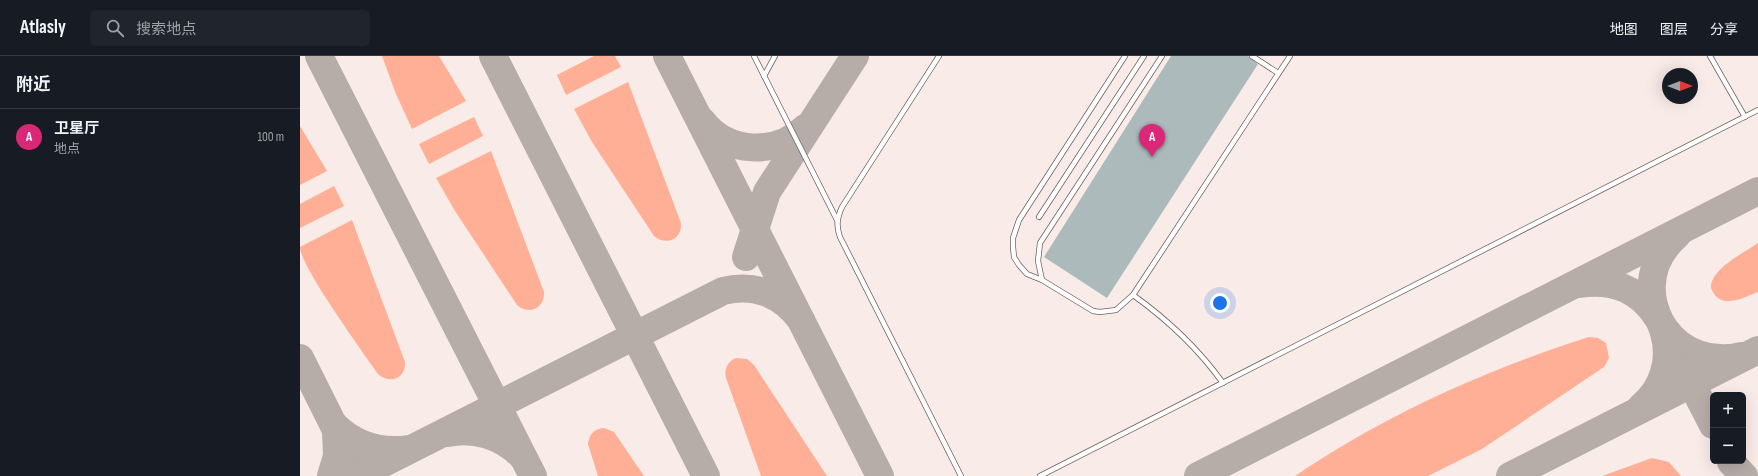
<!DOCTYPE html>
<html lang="zh">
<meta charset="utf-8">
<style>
:root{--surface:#171b24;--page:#20242c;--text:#f1f3f6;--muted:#9ea1a6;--line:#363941;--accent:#db2777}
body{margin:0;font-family:"Sofia Sans Condensed","Noto Sans SC",sans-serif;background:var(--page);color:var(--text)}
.controls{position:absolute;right:12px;bottom:12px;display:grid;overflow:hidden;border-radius:6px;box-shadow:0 4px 16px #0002}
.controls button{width:36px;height:36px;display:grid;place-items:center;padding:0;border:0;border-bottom:1px solid var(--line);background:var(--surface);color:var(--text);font:20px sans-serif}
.compass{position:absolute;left:1362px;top:12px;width:36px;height:36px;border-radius:50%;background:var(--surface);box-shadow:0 4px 16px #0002;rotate:90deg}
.you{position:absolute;left:920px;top:247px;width:14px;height:14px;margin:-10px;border:3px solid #fff;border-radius:50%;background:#1a73e8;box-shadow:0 0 0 6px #1a73e833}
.badge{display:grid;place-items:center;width:26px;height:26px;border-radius:50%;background:var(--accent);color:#fff;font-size:13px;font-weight:700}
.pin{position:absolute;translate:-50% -33px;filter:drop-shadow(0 1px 2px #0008)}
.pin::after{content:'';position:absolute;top:21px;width:14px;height:12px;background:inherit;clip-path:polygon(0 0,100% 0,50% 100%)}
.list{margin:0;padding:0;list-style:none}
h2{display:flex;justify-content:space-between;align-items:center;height:52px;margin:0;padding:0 16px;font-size:17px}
h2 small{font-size:13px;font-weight:400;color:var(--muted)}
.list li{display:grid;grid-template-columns:26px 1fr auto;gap:12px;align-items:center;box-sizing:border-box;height:56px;padding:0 16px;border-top:1px solid var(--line)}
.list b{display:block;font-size:15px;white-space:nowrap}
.list p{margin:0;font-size:13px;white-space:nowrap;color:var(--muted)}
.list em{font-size:13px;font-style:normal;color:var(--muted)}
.icon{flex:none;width:22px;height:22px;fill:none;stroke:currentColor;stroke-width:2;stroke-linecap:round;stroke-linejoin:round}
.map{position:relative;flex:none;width:1458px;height:420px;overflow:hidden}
header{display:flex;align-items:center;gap:24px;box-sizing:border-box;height:56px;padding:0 20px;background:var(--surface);border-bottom:1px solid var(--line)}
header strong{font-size:19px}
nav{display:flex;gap:22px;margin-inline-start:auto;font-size:14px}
.search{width:280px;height:36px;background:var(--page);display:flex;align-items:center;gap:10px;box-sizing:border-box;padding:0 14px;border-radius:6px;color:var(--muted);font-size:15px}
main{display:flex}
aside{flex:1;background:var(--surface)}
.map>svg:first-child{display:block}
.green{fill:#feaf96}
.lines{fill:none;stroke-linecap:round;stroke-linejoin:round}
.taxiway{stroke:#b6aca8;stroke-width:28}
.building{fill:#acbabc}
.service-casing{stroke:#6d615e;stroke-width:6}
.service{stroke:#fff;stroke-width:4.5}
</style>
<header>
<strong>Atlasly</strong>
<div class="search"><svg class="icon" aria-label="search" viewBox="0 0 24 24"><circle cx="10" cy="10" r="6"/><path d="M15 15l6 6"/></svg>搜索地点</div>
<nav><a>地图</a><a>图层</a><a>分享</a></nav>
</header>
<main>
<aside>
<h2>附近<small></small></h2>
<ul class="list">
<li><span class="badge">A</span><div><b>卫星厅</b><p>地点</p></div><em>100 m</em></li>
</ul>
</aside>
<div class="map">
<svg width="1458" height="420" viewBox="0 0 1458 420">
<rect width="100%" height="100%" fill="#f9ebe7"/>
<!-- green -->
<g class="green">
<polygon points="82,0 139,0 166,45 112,73 96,38"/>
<polygon points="294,0 315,0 321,11 266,39 257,19"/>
<path d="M 328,26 L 381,167 C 382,184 366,190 354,180 L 292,86 L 274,53 Z"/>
<polygon points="174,61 183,80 129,108 119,88"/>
<polygon points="0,70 27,115 0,129"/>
<path d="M 191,95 L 244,236 C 245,252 229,260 217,249 L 155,155 L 136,122 Z"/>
<polygon points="34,130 44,150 0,172 0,148"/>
<path d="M 52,164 L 105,306 C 106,322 90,329 78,318 C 63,296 0,210 0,191 Z"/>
<path d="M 1458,187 L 1458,236 C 1442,242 1420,255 1411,232 C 1410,213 1444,197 1458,187 Z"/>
<path d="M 1289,281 L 1298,282 L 1306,287 L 1309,302 L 1304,311 L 1182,393 L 1128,420 L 995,420 C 1085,359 1186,314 1289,281 Z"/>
<path d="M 436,302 L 447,303 L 454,309 L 527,420 L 461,420 L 426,322 C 424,313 427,306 436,302 Z"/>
<path d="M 304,372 L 314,376 L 344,420 L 298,420 L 288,388 C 289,378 294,373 304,372 Z"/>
<polygon points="1352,402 1369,406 1381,420 1302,420"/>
</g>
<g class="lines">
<!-- taxiway -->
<g class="taxiway">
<polyline points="19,0 233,420"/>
<polyline points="193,0 406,420"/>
<polyline points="367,0 580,420"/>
<path d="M 402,65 C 427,98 476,100 505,72"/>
<polyline points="446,201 467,136 555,0"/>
<path d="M 1279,228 C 1304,224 1329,229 1347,248 C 1354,255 1359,264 1365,273 C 1382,297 1412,307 1441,300"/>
<polyline points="0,302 59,420"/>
<polyline points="1383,311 1413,369"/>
<path d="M 1341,351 C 1363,333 1372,304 1364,277 C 1361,266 1355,256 1353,245 C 1348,219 1358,196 1377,179"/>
<path d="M 34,369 C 55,390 81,397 109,393"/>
<path d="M 147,377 C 174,371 202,380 222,400"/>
<polyline points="1431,406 1444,420"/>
<polyline points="31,420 37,400 36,376"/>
<path d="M 58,420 L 423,235 C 454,227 482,238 501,264"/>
<polyline points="898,420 1458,135"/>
<polyline points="1210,420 1458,294"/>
</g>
</g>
<!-- building -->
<polygon class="building" points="871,0 948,0 958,8 807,242 744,201"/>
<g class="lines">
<!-- service casing -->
<g class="service-casing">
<g id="service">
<polyline points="454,0 537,164"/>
<path d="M 639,0 L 542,151 C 537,162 536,170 540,181 L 661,420"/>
<polyline points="825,0 719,164 713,182 713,191 714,201 719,209 727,218 742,224 793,255 800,256 816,254 833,239 990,0"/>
<polyline points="952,0 978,17"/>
<polyline points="1410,0 1445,61"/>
<polyline points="464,20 475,0"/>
<polyline points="739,161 844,0"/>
<polyline points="742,224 738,205 740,187 862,0"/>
<path d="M 833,239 C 868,264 897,291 923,327"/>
<polyline points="740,420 1458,54"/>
</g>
</g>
<!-- service -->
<use href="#service" class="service"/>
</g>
</svg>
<div class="controls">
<button>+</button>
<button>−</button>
</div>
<svg class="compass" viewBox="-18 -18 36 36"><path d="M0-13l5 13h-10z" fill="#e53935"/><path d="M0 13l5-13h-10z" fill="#9ea1a6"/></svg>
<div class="you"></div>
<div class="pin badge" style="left:852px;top:101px">A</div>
</div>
</main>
